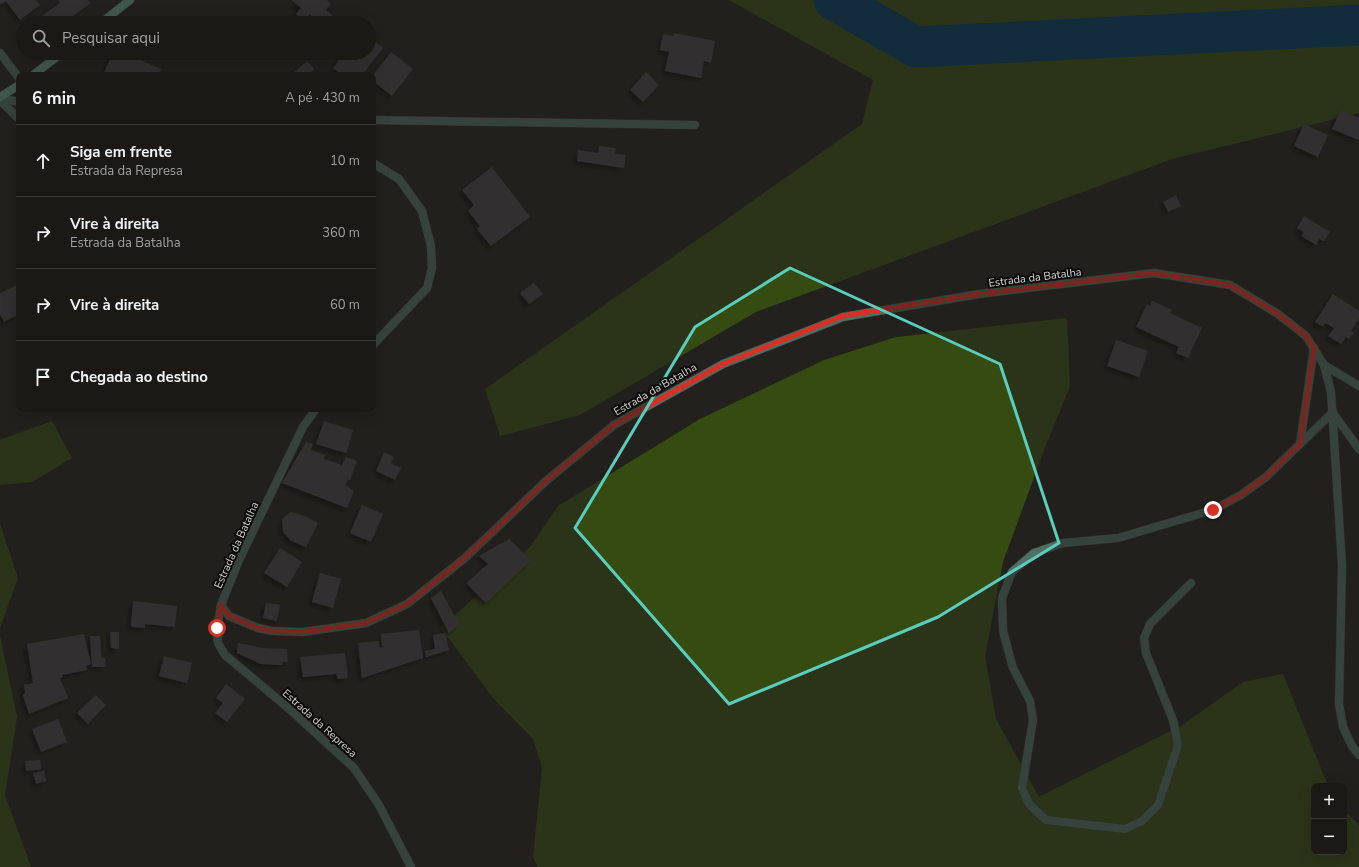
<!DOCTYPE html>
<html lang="pt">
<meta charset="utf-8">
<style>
:root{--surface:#1a1916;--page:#272623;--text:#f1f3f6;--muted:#9fa0a1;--line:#383835}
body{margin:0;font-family:"Nunito Sans",sans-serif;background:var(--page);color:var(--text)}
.controls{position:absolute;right:12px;bottom:12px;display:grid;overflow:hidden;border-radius:8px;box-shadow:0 4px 16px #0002}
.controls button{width:36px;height:36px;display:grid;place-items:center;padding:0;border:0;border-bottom:1px solid var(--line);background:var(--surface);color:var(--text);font:20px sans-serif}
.stop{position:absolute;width:12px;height:12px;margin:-9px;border:3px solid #d93025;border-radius:50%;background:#fff}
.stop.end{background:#d93025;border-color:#fff;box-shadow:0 1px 4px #0008}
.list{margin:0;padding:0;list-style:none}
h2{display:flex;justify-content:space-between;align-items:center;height:52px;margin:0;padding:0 16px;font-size:17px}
h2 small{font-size:13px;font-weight:400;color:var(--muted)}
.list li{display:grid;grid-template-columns:26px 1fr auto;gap:12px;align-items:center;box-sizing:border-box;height:72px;padding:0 16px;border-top:1px solid var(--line)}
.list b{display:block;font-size:15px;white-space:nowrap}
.list p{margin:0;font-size:13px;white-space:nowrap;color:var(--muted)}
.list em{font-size:13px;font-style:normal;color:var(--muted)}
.icon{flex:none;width:22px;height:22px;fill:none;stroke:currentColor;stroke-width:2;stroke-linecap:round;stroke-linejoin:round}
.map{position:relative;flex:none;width:1359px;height:867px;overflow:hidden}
.search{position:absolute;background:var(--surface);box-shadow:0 4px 16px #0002;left:16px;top:16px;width:360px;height:44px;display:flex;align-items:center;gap:10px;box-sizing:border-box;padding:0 14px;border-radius:22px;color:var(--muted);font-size:15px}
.panel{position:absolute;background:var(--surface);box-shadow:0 4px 16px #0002;left:16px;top:72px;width:360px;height:340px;border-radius:8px}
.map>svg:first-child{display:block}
.green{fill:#364b12}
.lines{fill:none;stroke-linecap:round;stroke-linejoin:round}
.river{stroke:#013b62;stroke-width:41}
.building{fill:#444347;filter:url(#shadow)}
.lane-casing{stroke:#403e3a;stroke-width:9}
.street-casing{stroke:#403e3a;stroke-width:9}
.secondary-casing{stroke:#403e3a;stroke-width:9}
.lane{stroke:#4f6e64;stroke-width:8}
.street{stroke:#4f6e64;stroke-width:8}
.secondary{stroke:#67998a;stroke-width:8}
.route{stroke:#d93025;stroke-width:5}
.marked{fill:none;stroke:#5acebd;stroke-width:3;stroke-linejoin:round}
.labels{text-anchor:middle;stroke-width:4;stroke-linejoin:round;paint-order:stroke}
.street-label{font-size:11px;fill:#d6d4d2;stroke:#0c0b09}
</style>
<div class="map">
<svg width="1359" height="867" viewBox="0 0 1359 867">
<defs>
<filter id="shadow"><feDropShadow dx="-3.5" dy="3.5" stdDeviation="2" flood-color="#0009"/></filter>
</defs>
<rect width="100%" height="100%" fill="#23211d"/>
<!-- green -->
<g class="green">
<polygon points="729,0 1359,0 1359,113 1172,159 756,312 580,415 500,436 485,389 862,124 873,80"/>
<polygon points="1067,318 1070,386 1044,450 1003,562 985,656 996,719 1039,797 1181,726 1243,682 1283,674 1328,786 1314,786 1314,852 1344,852 1344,810 1359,825 1359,867 538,867 533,857 542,768 533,739 493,698 441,628 530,547 558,506 700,419 824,360 896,337"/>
<polygon points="52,421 72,458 32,482 0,485 0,440"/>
<polygon points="0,524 18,578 0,628"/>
<polygon points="0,636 17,717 5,795 31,867 0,867"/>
</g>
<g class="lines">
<!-- river -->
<polyline class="river" points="834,0 916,47 1359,25"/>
</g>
<!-- building -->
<g class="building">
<polygon points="0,0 36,0 40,5 20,20 6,1 0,5"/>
<polygon points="58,0 88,0 91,3 63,23 38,23 36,20 60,3"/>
<polygon points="292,0 327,0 331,4 326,10 337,19 333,23 320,23 310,14 304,21 296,14 301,8"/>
<polygon points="674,33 715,41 711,63 704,61 701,78 665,71 669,52 660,50 663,34 674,36"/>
<polygon points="369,37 383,48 362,75 342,75 333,68 344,53 369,53"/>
<polygon points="391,52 413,69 392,96 373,81 373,75"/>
<polygon points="113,53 125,53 161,69 158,75 103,75"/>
<polygon points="307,61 314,69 308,75 291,75"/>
<polygon points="646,72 659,85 643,102 630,90"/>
<polygon points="1341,110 1359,118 1359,140 1332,129"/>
<polygon points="1304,124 1328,135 1318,157 1294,146"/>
<polygon points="599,146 616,148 615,154 626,155 624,168 577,161 578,150 598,153"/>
<polygon points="492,167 530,217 491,246 477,229 480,226 468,211 474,205 462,190"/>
<polygon points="1176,195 1181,206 1168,212 1163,202"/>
<polygon points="1304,216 1330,232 1324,241 1319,239 1316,245 1301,236 1304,232 1297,228"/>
<polygon points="534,283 543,294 529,304 520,293"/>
<polygon points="19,284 19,314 4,322 0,314 0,293"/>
<polygon points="1333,294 1359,311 1359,319 1351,331 1354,333 1349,339 1346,337 1341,344 1328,336 1334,328 1325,323 1323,327 1315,322"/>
<polygon points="1152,301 1172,310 1170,313 1202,328 1188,358 1176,353 1179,347 1136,327 1147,304 1150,306"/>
<polygon points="1116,340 1148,351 1139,377 1107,366"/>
<polygon points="324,421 353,430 346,453 316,444"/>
<polygon points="306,442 313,444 311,450 325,455 324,459 342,465 346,457 357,461 350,480 348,480 345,485 354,491 347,508 282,483"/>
<polygon points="384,452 394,457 391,463 401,468 395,480 376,471"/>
<polygon points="362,505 383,514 371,542 350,533"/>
<polygon points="291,512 305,516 318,523 306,547 291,541 283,532 282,519"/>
<polygon points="509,539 531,560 486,603 466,583 488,564 479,556"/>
<polygon points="280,548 302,562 287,587 264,573"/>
<polygon points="320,573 341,579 333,608 312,602"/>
<polygon points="441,591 459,624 449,633 431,598"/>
<polygon points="133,601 177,606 175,627 145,624 145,628 131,627"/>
<polygon points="266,603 280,605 277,621 263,618"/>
<polygon points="419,630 423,658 362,678 358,643 379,641 380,648 382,647 381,634"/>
<polygon points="110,632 119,632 119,649 111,648"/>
<polygon points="445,633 449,650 426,657 425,651 435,649 433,635"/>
<polygon points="84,634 91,664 86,666 87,670 62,675 63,677 60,678 68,698 29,714 23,695 25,693 24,685 33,683 27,644"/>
<polygon points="90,636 100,636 101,658 105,658 106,667 92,667"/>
<polygon points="238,643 263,648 287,649 288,662 283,662 282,665 261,664 237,653"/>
<polygon points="345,653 348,678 338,679 336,674 303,677 300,657"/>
<polygon points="164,656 192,663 187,683 159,676"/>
<polygon points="226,684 245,699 227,722 215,713 223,703 216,698"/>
<polygon points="96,695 106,705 88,724 77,713"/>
<polygon points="58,719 67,742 41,752 32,729"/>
<polygon points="40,760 41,769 26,771 25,761"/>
<polygon points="44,771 46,781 36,784 33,773"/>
</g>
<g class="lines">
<!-- lane casing -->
<g class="lane-casing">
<g id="lane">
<polyline points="0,100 19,119"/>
<polyline points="1300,444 1314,348"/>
<polyline points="1191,583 1150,624 1144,638 1146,653 1173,720 1178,745 1158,805 1142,821 1125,829 1046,820 1029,804 1022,788 1033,720 1030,701 1013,668 1003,631 1002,598 1012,572 1034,553 1063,543 1118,538 1213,510 1241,495 1266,477 1333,412"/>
</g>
</g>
<!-- street casing -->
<g class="street-casing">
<g id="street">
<polyline points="0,53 19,78"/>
<polyline points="0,98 19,102"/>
<polyline points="373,120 695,125"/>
<polyline points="373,163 399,179 422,211 431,246 432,268 427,288 373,345"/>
<polyline points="1324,365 1359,386"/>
<polyline points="316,409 303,427 239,560 221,605 229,616 258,628 272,631 303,632 366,623 407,604 465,558 546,481 614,425 723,364 843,317 979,294 1154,273 1230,285 1278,314 1306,336 1324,365 1331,392 1342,565 1339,704 1343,727 1352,746 1359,755"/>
<polyline points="1333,413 1359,449"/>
<polyline points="221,605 217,628 218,643 225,655 287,707 354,768 379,805 411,867"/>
</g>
</g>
<!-- secondary casing -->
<g class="secondary-casing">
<g id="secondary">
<polyline points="101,23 130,0"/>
<polyline points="33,75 62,53"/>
<polyline points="0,97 19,85"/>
</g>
</g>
<!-- lane -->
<use href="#lane" class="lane"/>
<!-- street -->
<use href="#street" class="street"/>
<!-- secondary -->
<use href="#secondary" class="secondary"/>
</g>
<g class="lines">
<!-- route -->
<polyline class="route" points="217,628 221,605 229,616 258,628 272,631 303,632 366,623 407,604 465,558 546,481 614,425 723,364 843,316 980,294 1154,273 1230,285 1278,314 1306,336 1314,348 1300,444 1266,477 1241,495 1213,510"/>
</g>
<!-- marked area -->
<path d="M0 0H1359V867H0ZM 790,268 L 1000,364 L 1059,543 L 938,617 L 729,704 L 575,528 L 695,327 Z" fill="#23211d" fill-opacity=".55" fill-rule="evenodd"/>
<path class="marked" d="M 790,268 L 1000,364 L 1059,543 L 938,617 L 729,704 L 575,528 L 695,327 Z"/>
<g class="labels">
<!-- street labels -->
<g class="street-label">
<text transform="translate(1035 277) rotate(-7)" y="4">Estrada da Batalha</text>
<text transform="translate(655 389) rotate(-30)" y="4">Estrada da Batalha</text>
<text transform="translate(236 545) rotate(-66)" y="4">Estrada da Batalha</text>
<text transform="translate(320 723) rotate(42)" y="4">Estrada da Represa</text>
</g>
</g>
</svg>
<div class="controls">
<button>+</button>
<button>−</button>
</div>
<div class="stop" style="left:217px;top:628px"></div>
<div class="stop end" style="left:1213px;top:510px"></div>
<div class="search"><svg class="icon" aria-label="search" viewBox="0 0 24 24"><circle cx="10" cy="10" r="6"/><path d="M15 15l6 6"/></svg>Pesquisar aqui</div>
<section class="panel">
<h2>6 min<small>A pé · 430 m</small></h2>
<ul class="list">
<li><svg class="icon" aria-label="ahead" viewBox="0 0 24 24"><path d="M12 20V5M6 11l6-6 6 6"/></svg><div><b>Siga em frente</b><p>Estrada da Represa</p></div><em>10 m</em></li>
<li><svg class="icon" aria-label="right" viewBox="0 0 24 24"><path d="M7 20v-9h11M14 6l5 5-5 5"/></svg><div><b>Vire à direita</b><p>Estrada da Batalha</p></div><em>360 m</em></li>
<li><svg class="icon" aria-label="right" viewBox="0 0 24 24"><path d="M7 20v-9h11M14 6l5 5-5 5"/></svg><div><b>Vire à direita</b></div><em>60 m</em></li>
<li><svg class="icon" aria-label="arrive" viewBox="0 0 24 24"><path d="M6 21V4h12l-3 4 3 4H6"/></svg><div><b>Chegada ao destino</b></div></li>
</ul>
</section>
</div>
